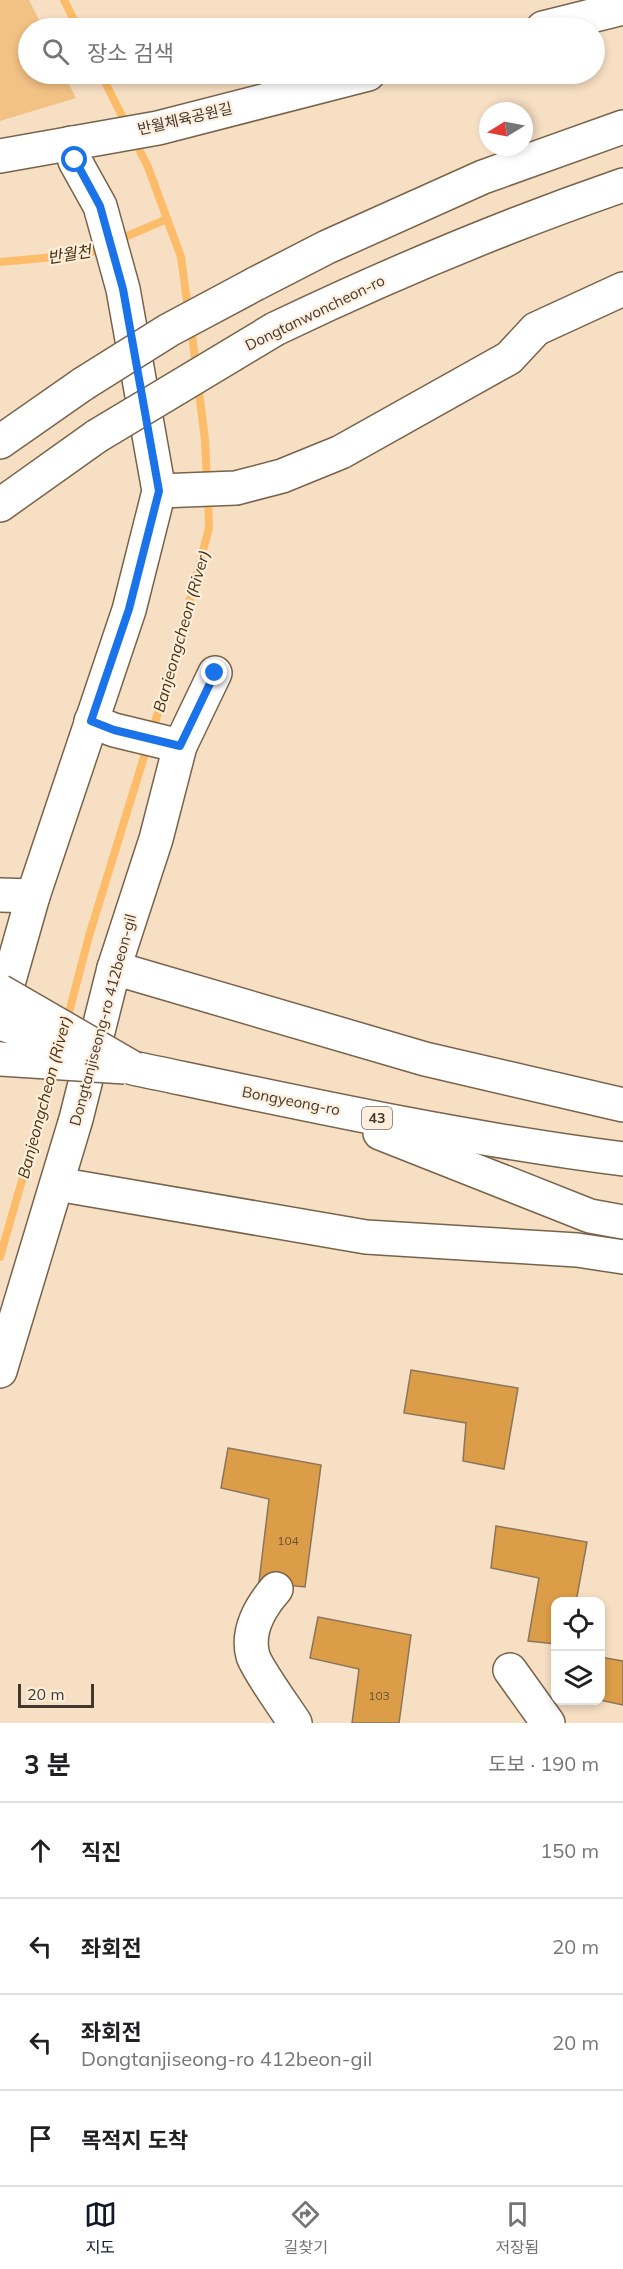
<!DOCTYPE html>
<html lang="ko">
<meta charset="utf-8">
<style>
:root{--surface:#fff;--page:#f2f2f2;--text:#202124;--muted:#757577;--line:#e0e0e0;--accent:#111827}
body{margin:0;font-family:Mulish,"Noto Sans KR",sans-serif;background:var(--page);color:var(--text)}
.controls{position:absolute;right:18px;bottom:18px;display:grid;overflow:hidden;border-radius:12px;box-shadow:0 3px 9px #0003}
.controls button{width:54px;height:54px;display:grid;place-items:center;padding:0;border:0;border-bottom:2px solid var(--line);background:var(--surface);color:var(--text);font:30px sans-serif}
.compass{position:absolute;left:479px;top:102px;width:54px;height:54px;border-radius:50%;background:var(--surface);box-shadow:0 3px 9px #0003;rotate:260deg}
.scale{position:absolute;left:18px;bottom:15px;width:76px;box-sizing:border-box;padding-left:6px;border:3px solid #41382d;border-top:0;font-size:16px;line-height:21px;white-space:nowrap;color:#41382d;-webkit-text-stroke:4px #fdeedd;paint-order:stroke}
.stop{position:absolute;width:18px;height:18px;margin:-14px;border:4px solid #1a73e8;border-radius:50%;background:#fff}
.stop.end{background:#1a73e8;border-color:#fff;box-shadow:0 2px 6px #0008}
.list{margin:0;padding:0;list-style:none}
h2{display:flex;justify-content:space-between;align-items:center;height:78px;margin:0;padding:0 24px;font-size:26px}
h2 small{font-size:20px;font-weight:400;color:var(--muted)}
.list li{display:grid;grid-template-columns:39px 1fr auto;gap:18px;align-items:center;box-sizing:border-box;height:96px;padding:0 24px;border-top:2px solid var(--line)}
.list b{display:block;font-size:22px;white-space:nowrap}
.list p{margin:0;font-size:20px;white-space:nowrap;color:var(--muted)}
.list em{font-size:20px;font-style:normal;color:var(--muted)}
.icon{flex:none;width:33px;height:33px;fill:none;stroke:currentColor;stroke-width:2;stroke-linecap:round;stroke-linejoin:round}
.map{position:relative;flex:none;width:623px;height:1723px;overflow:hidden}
.search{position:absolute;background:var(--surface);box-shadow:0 3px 9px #0003;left:18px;right:18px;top:18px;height:66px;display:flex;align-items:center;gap:15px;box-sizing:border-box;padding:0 21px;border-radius:33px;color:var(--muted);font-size:22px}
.sheet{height:462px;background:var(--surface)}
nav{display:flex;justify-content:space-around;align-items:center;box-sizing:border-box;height:84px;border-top:2px solid var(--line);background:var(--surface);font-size:16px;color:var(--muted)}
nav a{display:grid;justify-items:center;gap:3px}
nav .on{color:var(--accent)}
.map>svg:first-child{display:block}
.green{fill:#f2c184}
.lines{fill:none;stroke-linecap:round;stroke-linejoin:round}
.stream{stroke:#fdbc69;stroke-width:8}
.building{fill:#dc9d48;stroke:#8b755c;stroke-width:1.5}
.minor-casing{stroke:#78634a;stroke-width:36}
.major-casing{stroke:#78634a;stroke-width:36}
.highway-casing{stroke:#78634a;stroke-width:36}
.minor{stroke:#fff;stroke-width:33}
.major{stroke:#fff;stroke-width:33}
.highway{stroke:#fff;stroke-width:33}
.major-bridge-casing{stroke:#78634a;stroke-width:36;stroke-linecap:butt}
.highway-bridge-casing{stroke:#78634a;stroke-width:36;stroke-linecap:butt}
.major-bridge{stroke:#fff;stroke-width:33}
.highway-bridge{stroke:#fff;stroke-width:33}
.route{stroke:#1a73e8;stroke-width:8}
.labels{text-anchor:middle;stroke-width:4.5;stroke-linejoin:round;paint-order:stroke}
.number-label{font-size:12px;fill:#685134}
.shield{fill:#fdeedd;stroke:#796f62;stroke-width:1.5}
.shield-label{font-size:14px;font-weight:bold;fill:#41382d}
.street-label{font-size:15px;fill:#41382d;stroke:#fdeedd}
.water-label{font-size:16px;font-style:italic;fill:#49300b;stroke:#fdeedd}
</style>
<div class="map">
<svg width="623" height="1723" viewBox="0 0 623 1723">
<rect width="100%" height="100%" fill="#f7dfc3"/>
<!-- green -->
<polygon class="green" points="0,0 29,0 43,28 28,28 28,74 64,74 76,98 0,121"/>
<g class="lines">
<!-- stream -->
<g class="stream">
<polyline points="64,0 78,28"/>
<polyline points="101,74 127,126"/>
<polyline points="134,139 148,167 181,257 188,309"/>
<polyline points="118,240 167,219"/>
<polyline points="0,262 87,254 105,246"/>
<polyline points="191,327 196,366"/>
<polyline points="198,384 205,440 207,482"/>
<polyline points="152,732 175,657 209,528 208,497"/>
<polyline points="67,1020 89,936 147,747"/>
<polyline points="0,1257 54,1069"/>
</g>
</g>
<!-- building -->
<g class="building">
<polygon points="411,1370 518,1388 504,1469 463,1461 466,1423 404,1413"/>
<polygon points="228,1448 321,1465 305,1587 259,1582 269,1499 221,1488"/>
<polygon points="496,1526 587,1542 576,1602 556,1602 556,1644 528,1641 539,1578 491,1568"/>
<polygon points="318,1617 411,1635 399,1723 352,1723 359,1669 310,1658"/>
<polygon points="600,1657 623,1661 623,1705 599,1700"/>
</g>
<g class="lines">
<!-- minor casing -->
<g class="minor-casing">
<g id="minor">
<polyline points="543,28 623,8"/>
<polyline points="0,156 158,128 368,74"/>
<polyline points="159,491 236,488 282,476 341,452 509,358 536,329 623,289"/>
<polyline points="91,721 114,730 180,746"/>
<polyline points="0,895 33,896"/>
<polyline points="114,968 425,1059 623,1105"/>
<polyline points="0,1012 33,896 129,610 159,491 123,289 100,206 75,161 71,143"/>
<polyline points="57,1184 366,1237 577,1250 623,1257"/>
<polyline points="0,1371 76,1119 114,968 156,839 180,746 215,673"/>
<path d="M 276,1589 C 261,1606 246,1631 253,1656 C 257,1669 286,1709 295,1723"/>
<polyline points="510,1670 548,1723"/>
</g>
</g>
<!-- major casing -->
<g class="major-casing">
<g id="major">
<polyline points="255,284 327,247 483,177 623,127"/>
<path d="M 275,329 C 388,275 504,226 623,185"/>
<polyline points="0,442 83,384"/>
<polyline points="0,505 97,436"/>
</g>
</g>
<!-- highway casing -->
<g class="highway-casing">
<g id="highway">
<path d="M 133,1068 C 295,1102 458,1138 623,1159"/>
<polyline points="380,1133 590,1216 623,1222"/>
</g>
</g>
<!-- minor -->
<use href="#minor" class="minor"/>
<!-- major -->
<use href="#major" class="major"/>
<!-- highway -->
<use href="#highway" class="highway"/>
<!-- major-bridge casing -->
<g class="major-bridge-casing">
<g id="major-bridge">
<polyline points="83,384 169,330 255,284"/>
<polyline points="97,436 275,329"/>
</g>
</g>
<!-- highway-bridge casing -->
<g class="highway-bridge-casing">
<g id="highway-bridge">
<polyline points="0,991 133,1068"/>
<polyline points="0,1023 66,1045"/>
<polyline points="0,1059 125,1067"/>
</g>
</g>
<!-- major-bridge -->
<use href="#major-bridge" class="major-bridge"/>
<!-- highway-bridge -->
<use href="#highway-bridge" class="highway-bridge"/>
</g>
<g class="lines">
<!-- route -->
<polyline class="route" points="75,160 100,206 123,289 159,491 129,609 91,721 114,730 180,746 215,673"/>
</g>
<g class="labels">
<!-- number labels -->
<g class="number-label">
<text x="288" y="1545">104</text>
<text x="379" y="1700">103</text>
</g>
<!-- shield labels -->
<rect class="shield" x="362" y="1107" width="30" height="22" rx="4.5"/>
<g class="shield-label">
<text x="377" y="1123">43</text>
</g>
<!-- street labels -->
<g class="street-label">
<text transform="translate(185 119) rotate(-13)" y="5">반월체육공원길</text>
<text transform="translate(315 313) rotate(-26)" y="5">Dongtanwoncheon-ro</text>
<text transform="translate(103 1020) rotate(-75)" y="5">Dongtanjiseong-ro 412beon-gil</text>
<text transform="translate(291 1101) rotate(11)" y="5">Bongyeong-ro</text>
</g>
<!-- water labels -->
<g class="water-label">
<text transform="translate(69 254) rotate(-9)" y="6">반월천</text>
<text transform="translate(181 631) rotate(-74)" y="6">Banjeongcheon (River)</text>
<text transform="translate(44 1097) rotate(-75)" y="6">Banjeongcheon (River)</text>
</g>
</g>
</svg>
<div class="controls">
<button><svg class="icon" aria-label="locate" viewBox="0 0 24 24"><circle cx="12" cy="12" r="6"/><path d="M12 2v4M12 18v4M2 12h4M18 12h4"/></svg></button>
<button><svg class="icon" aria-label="layers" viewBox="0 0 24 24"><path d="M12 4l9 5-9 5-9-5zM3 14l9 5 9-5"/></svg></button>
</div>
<svg class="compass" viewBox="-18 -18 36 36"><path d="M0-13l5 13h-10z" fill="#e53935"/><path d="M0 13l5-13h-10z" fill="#757577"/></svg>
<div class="scale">20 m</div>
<div class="stop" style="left:75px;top:160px"></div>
<div class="stop end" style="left:215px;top:673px"></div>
<div class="search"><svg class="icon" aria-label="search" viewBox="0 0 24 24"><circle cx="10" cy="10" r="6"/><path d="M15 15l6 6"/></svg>장소 검색</div>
</div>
<section class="sheet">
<h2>3 분<small>도보 · 190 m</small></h2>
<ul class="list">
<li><svg class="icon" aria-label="ahead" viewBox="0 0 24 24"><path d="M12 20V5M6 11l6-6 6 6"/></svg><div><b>직진</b></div><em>150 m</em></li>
<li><svg class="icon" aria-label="left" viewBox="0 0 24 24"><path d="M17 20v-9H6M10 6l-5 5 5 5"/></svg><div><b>좌회전</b></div><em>20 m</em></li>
<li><svg class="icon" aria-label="left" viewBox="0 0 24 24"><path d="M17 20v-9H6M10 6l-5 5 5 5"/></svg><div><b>좌회전</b><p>Dongtanjiseong-ro 412beon-gil</p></div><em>20 m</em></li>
<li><svg class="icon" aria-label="arrive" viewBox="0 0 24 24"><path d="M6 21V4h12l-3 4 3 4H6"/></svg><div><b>목적지 도착</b></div></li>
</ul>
</section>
<nav>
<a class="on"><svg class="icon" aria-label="map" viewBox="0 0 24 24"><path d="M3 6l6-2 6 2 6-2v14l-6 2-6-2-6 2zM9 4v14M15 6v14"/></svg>지도</a>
<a><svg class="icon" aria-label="directions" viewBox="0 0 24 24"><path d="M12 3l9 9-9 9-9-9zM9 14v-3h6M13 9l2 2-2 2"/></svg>길찾기</a>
<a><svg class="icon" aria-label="saved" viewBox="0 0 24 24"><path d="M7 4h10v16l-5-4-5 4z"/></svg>저장됨</a>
</nav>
